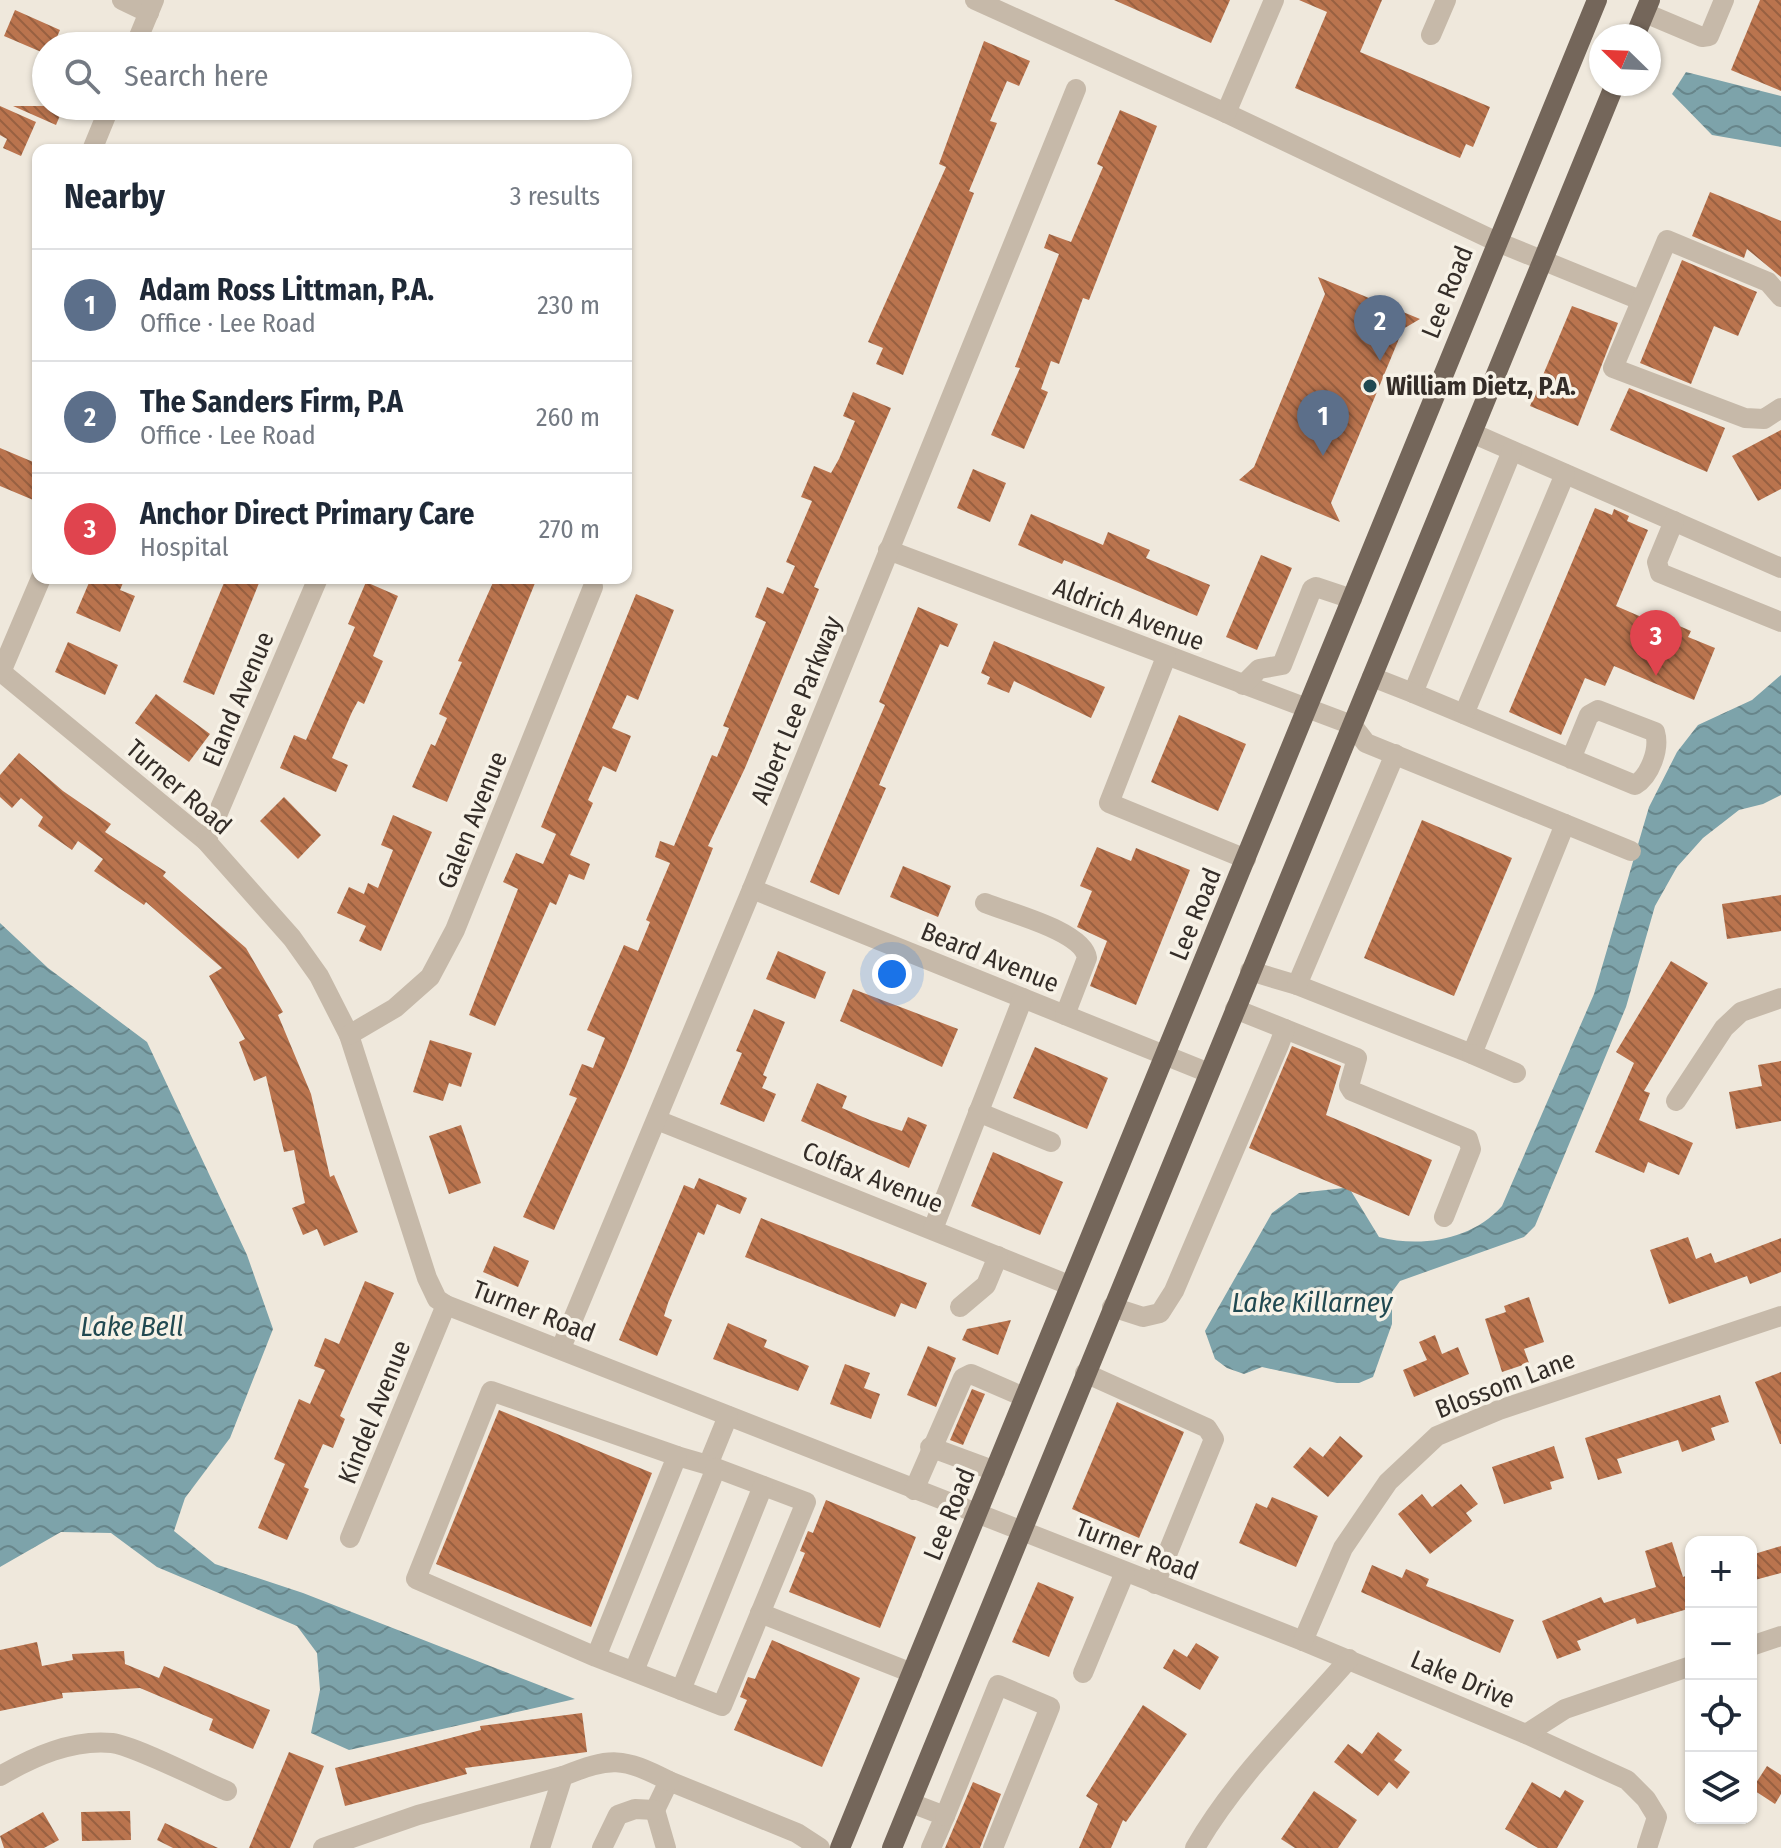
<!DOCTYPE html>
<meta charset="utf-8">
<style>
:root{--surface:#fff;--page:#f2f2f3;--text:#1f2937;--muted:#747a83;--line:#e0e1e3;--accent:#2563eb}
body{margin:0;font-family:"Fira Sans Condensed",sans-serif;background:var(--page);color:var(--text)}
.controls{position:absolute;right:24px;bottom:24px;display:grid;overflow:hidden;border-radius:16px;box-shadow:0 2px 6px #0004}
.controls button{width:72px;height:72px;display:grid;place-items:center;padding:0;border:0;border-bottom:2px solid var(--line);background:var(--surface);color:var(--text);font:40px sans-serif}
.compass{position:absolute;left:1589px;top:24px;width:72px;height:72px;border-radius:50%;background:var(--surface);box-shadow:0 2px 6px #0004;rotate:293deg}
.you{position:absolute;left:892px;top:974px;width:28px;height:28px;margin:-20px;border:6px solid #fff;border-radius:50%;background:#1a73e8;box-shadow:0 0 0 12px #1a73e833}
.badge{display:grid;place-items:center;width:52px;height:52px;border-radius:50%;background:var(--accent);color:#fff;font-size:26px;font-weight:700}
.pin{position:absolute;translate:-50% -66px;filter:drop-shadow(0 2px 4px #0008)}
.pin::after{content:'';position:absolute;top:42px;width:28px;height:24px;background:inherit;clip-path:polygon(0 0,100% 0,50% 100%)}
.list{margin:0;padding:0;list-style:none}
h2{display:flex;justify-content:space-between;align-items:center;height:104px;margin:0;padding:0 32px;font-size:34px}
h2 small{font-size:26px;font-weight:400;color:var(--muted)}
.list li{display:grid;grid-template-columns:52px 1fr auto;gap:24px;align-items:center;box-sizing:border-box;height:112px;padding:0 32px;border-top:2px solid var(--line)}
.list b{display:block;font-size:30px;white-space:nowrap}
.list p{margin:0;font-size:26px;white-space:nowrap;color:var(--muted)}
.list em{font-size:26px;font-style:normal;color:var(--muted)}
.icon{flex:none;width:44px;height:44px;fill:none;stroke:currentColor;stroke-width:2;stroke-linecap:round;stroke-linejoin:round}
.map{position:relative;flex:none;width:1781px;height:1848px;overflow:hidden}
.search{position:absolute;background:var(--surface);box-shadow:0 2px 6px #0004;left:32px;top:32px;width:600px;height:88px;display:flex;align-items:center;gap:20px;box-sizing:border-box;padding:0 28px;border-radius:44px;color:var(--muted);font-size:30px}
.panel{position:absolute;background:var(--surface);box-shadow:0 2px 6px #0004;left:32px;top:144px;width:600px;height:440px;border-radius:16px}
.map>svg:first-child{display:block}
.water{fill:url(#water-waves)}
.building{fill:url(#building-back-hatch)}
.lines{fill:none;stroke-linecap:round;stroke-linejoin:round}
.minor{stroke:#c6b9a9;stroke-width:20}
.major{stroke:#74665a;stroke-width:20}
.poi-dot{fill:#214951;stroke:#f7f2e7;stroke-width:3}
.labels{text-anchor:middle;stroke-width:7;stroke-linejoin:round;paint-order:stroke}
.street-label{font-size:26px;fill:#342d28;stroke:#f7f2e7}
.poi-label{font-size:26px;font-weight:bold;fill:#342d28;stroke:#f7f2e7;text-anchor:start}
.water-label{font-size:28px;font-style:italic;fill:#214951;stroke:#f7f2e7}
</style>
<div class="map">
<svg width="1781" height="1848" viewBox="0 0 1781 1848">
<defs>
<pattern id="water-waves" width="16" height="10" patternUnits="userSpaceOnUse" patternTransform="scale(2)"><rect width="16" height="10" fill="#7da3aa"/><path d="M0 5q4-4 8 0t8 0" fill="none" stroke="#67858a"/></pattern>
<pattern id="building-back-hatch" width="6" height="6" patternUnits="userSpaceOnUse" patternTransform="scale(2)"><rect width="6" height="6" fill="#ba744e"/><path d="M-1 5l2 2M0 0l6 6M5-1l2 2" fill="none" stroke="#986041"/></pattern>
</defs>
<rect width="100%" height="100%" fill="#efe8dc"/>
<!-- water -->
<g class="water">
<polygon points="1686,72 1781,96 1781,147 1712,135 1672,94"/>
<path d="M 1781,675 L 1781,795 L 1763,804 L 1739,810 L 1703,838 L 1677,867 L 1655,906 L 1626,1007 L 1535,1226 L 1524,1237 L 1400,1281 L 1392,1292 L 1392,1324 L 1373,1377 L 1359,1383 L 1337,1383 L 1262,1367 L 1244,1374 L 1227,1368 L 1215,1359 L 1205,1331 L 1272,1213 L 1299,1193 L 1344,1188 L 1351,1191 L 1379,1237 C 1421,1248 1472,1240 1502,1206 L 1594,994 L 1649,807 L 1677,752 L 1698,725 L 1752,700 Z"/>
<polygon points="0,923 48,968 147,1042 247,1255 273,1329 230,1438 185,1498 174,1531 215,1564 303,1593 575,1699 349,1750 311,1733 320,1690 317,1653 297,1626 157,1567 111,1533 61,1532 0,1567"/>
</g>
<!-- building -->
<g class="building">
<polygon points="1114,0 1230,0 1211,43"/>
<polygon points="1299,0 1382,0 1360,52 1490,107 1473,147 1466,144 1460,158 1295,88 1327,12"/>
<polygon points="1760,0 1781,0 1781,91 1731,70"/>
<polygon points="15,10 60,30 53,46 46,46 46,54 4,36"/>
<polygon points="984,41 1030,61 1019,86 1007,81 990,121 997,123 969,191 974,193 903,375 876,364 883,348 868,342 946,167 939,164"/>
<polygon points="0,106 36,122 21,156 3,148 7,139 0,135"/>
<polygon points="13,106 64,106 56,125"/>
<polygon points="1120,110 1157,126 1089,300 1083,298 1059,364 1051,361 1041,389 1048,392 1024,449 991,435 1020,368 1015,367 1059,254 1044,248 1049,234 1071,242 1103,167 1097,164"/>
<polygon points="1710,192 1781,221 1781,277 1747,249 1744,258 1692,236"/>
<polygon points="1682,260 1757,292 1738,336 1714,326 1691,384 1640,363"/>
<polygon points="1318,277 1420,319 1403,329 1331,503 1340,522 1239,480 1254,467 1325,294"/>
<polygon points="1572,306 1618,323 1578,426 1530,406"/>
<polygon points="1629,388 1725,428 1707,472 1610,430"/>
<polygon points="853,392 891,408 814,587 819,589 745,768 708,846 713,848 626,1066 554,1230 523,1217 577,1098 569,1095 582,1064 593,1068 605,1038 587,1030 624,945 638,951 650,922 646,920 670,863 655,857 660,841 674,846 712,755 717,757 729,728 723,726 766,622 755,617 767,587 783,594 795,566 786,562 812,501 801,497 814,466 831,473 839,459 855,421 843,416"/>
<polygon points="1781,430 1781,489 1758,501 1732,456"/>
<polygon points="0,448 38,464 38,502 0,486"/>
<polygon points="973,469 1006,483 990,522 957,508"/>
<polygon points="1595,508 1612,515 1614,509 1629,516 1627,521 1648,530 1616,606 1674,631 1677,625 1691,631 1688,637 1715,648 1694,700 1614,666 1605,686 1585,678 1561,735 1509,712"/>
<polygon points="1031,514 1103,545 1108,532 1150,550 1146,558 1210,585 1197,616 1064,560 1062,564 1018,545"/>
<polygon points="1261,555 1292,568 1257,650 1226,637"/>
<polygon points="91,578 125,578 120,590 135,596 120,632 76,613"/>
<polygon points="226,578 246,578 259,583 214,695 183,682"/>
<polygon points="495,578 537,578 447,802 412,787 431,744 435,746 447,718 439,714 462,662 458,661"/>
<polygon points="366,582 398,596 373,656 383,661 364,704 358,701 352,712 332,758 348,765 336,792 280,768 294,735 306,740 355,627 348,624"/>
<polygon points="636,594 674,610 638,700 627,695 612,728 631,736 616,772 603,766 588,800 593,803 570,855 590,864 584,880 569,874 556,905 550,902 495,1026 469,1015 518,889 503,882 516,853 543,864 556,834 541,827"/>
<polygon points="918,607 958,624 948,647 940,644 879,785 886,788 839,895 810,882 885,705 879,702"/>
<polygon points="994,641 1105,687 1091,718 1014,681 1009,693 987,684 990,677 981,673"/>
<polygon points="68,642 118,665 105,695 55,672"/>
<polygon points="156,694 210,734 189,762 135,723"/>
<polygon points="1179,715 1246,744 1218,811 1151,782"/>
<polygon points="19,753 63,791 111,824 105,832 166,872 163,876 246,948 283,1012 278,1015 311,1094 330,1177 334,1175 358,1232 324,1246 317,1229 303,1235 292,1208 305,1203 294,1150 284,1152 266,1076 254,1081 239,1042 245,1039 209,976 222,968 146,902 144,905 94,871 103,859 78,841 72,850 38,826 43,817 21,798 12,808 0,797 0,775"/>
<polygon points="284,797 321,835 298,859 260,821"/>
<polygon points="393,815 432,832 381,951 359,941 366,926 337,913 349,887 364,894 368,883 378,888 393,850 381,845"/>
<polygon points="1422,820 1512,858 1454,996 1364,958"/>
<polygon points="1097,847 1131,861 1136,848 1190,870 1136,1005 1090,986 1107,941 1077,927 1092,891 1080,886"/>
<polygon points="903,866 951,886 938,917 890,897"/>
<polygon points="1781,895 1781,931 1727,939 1722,904"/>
<polygon points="778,951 826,972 815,999 766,979"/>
<polygon points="1671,961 1708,983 1644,1091 1650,1093 1639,1120 1693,1143 1679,1175 1648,1162 1644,1173 1595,1152 1634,1063 1616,1052"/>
<polygon points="853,989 958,1029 942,1067 840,1021"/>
<polygon points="754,1009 785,1022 763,1075 767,1077 762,1088 776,1094 764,1122 720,1104 742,1053 736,1051"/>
<polygon points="430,1040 472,1053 461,1087 449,1083 443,1101 413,1092"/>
<polygon points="1292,1046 1341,1066 1326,1115 1432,1160 1409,1216 1249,1148"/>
<polygon points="1035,1047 1108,1078 1087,1129 1013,1098"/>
<polygon points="1781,1061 1781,1121 1736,1129 1729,1092 1762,1086 1758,1065"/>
<polygon points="817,1083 847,1096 842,1108 870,1120 902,1131 908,1117 927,1125 909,1168 801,1121"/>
<polygon points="461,1125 481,1183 449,1194 429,1136"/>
<polygon points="993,1152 1063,1182 1040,1235 971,1206"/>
<polygon points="699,1178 747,1198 740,1214 717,1204 704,1235 698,1232 668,1303 664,1316 672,1320 657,1356 619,1340 684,1185 694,1189"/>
<polygon points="761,1218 927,1283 916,1309 901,1303 895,1317 745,1257"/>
<polygon points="1688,1237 1696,1259 1711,1253 1715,1263 1781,1238 1781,1272 1750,1284 1747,1276 1669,1304 1650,1250"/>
<polygon points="494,1246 529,1261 518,1287 483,1272"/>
<polygon points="365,1281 394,1293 340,1416 345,1419 333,1448 323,1444 304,1487 309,1489 287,1540 258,1528 285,1464 274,1459 299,1399 310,1404 325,1370 314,1366 325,1338 339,1344"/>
<polygon points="1529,1297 1544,1342 1524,1349 1529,1363 1502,1372 1485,1319 1506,1312 1504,1306"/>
<polygon points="1011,1320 998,1355 962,1340 967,1329"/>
<polygon points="728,1323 767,1340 764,1347 809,1366 798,1391 713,1359"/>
<polygon points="1435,1335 1442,1354 1458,1347 1469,1374 1414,1397 1403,1370 1427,1360 1419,1342"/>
<polygon points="928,1346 956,1358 936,1407 907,1395"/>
<polygon points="845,1364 870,1373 864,1388 880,1394 871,1419 830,1404"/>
<polygon points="1781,1372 1781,1444 1780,1444 1755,1382"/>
<polygon points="972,1389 985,1394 963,1445 950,1440"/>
<polygon points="1720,1395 1729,1422 1711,1428 1715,1440 1682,1452 1678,1440 1617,1459 1622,1473 1598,1480 1585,1438"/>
<polygon points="1117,1402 1184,1432 1139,1538 1072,1509"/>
<polygon points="499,1410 652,1473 591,1627 436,1564"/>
<polygon points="1340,1436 1363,1456 1328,1497 1293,1467 1310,1447 1323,1457"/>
<polygon points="1554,1446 1564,1478 1550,1482 1552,1489 1504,1504 1492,1467"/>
<polygon points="1461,1484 1478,1504 1466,1513 1472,1521 1430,1554 1398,1514 1422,1494 1432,1507"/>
<polygon points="1272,1497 1318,1516 1296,1567 1239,1543 1256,1503 1267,1508"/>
<polygon points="826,1500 916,1537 880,1628 789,1592 805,1553 800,1551 808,1531 813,1533"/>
<polygon points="1672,1542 1683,1577 1691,1574 1691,1608 1637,1624 1635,1618 1577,1641 1581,1650 1557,1659 1542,1621 1601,1597 1604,1603 1656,1587 1645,1551"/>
<polygon points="1781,1546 1781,1573 1751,1581 1751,1555"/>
<polygon points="1372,1565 1402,1578 1406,1569 1429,1579 1426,1586 1514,1620 1500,1653 1361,1592"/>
<polygon points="1038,1582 1074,1597 1049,1657 1012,1642"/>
<polygon points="772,1640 860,1678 822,1767 734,1730 747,1700 740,1697 748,1677 755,1679"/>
<polygon points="37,1642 42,1666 73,1660 72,1654 124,1651 125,1664 159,1678 164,1666 270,1710 253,1749 209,1730 213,1719 140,1688 62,1693 63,1698 0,1711 0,1650"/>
<polygon points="1196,1643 1219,1657 1200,1690 1163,1668 1174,1649 1187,1657"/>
<polygon points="1143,1705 1187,1734 1126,1822 1123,1820 1111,1848 1079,1848 1098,1804 1086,1796"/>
<polygon points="582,1713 587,1752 465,1768 467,1774 345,1806 335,1768 481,1730 480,1726"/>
<polygon points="1378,1732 1402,1750 1394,1760 1410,1772 1397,1789 1389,1782 1378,1796 1334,1762 1348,1744 1362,1754"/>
<polygon points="289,1752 324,1766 290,1848 249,1848"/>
<polygon points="1767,1766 1781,1775 1781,1794 1775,1804 1752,1789"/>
<polygon points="973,1782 1001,1794 980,1848 945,1848"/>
<polygon points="1532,1782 1560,1798 1565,1790 1584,1801 1557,1848 1538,1848 1505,1829"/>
<polygon points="1314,1791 1357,1820 1338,1848 1295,1848 1281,1839"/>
<polygon points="130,1811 131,1840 82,1841 81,1812"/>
<polygon points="43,1812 59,1840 44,1848 4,1848 0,1836"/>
<polygon points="165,1823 218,1848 173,1848 157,1840"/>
</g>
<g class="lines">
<!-- minor -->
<g class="minor">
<polyline points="122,0 149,13"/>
<polyline points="975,0 1226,113 1495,241 1640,300"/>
<polyline points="1645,13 1702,37 1709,36 1724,0"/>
<polyline points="1431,35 1446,0"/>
<polyline points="135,46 154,0"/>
<polyline points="1226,113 1274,0"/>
<polyline points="92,150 110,106"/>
<polyline points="1781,297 1768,282 1667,240 1613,368 1745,418 1764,419 1781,408"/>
<polyline points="1472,433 1781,568"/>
<path d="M 1512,451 L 1413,693 L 1635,785 C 1650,776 1660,749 1655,732 L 1598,710 L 1589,715 L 1571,759"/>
<polyline points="1674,521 1657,562 1660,573 1781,622"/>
<polyline points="888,550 1352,725 1366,743 1565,824 1472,1054 1297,985 1250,971"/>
<polyline points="1166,657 1109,803 1246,859"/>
<polyline points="0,671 206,841 292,938 319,976 349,1035 427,1278 437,1299 446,1305 1303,1641 1526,1734 1627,1780 1646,1799 1657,1817 1647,1848"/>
<polyline points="1,672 41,578"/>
<polyline points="1372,677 1413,693"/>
<polyline points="1243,685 1259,669 1282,665 1312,589 1316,587 1352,599"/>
<polyline points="1464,714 1565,474"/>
<polyline points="1565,824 1631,851"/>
<polyline points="206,841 318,578"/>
<polyline points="752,889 1209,1073"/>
<path d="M 985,903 C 1009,913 1083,931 1087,958 L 1065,1015"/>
<polyline points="1297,985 1395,754"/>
<polyline points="1285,1029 1357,1058 1349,1086 1352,1091 1468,1139 1471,1149 1444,1217"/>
<polyline points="349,1035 395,1008 430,977 455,930 593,587"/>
<polyline points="1472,1054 1516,1073"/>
<polyline points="1676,1101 1724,1028 1741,1012 1781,998"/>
<polyline points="978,1112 1051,1142"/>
<polyline points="657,1120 1069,1285"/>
<polyline points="933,1229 1023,998"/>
<polyline points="960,1307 986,1285 998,1256"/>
<polyline points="1112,1307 1143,1317 1160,1313 1174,1291 1279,1045 1285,1029 1235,1009"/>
<polyline points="561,1348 752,889 1076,89"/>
<polyline points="1085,1373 1207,1428 1214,1439 1155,1584"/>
<polyline points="930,1447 995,1471"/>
<polyline points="677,1456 708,1465 728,1416"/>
<polyline points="914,1490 963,1378 971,1374 1024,1397"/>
<polyline points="350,1538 446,1305"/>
<polyline points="760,1613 912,1673"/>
<polyline points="1303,1641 1343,1548 1388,1482 1437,1436 1499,1410 1781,1316"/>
<polyline points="1751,1646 1781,1636"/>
<polyline points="596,1657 677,1456 491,1391 416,1579 596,1657 722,1706 806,1502 708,1465"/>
<polyline points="634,1671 716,1468"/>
<polyline points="1083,1673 1125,1572"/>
<polyline points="681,1690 763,1486"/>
<polyline points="1526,1734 1565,1709 1691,1666"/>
<path d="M 0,1776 C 33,1757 72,1739 112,1743 C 135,1746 201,1780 227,1791"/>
<polyline points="911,1803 945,1816 931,1848"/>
<polyline points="655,1810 669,1781 797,1833 820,1848"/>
<polyline points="655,1810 666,1848"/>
<polyline points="945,1816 998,1685 1050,1707 993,1848"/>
<polyline points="323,1848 418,1815 563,1776"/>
<path d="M 540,1848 L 563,1776 C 611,1757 622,1757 669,1781"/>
<polyline points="602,1848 618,1815 635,1809 655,1810"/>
<path d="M 1195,1848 C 1235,1778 1296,1720 1349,1659"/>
</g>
<!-- major -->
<g class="major">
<polyline points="1635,36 1650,0"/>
<polyline points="840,1848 1597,0"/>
<polyline points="892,1848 1615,84"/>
</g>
</g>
<!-- markers -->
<circle class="poi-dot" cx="1370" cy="386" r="8"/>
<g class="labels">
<!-- street labels -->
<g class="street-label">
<text transform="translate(1447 292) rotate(-68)" y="9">Lee Road</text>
<text transform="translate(1129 614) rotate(21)" y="9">Aldrich Avenue</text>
<text transform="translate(238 699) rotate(-67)" y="9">Eland Avenue</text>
<text transform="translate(796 710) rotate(-68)" y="9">Albert Lee Parkway</text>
<text transform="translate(179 787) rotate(41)" y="9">Turner Road</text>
<text transform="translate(472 820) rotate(-68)" y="9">Galen Avenue</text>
<text transform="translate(1195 914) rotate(-68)" y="9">Lee Road</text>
<text transform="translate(990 957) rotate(22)" y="9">Beard Avenue</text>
<text transform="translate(873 1177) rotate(22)" y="9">Colfax Avenue</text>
<text transform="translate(534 1311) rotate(21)" y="9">Turner Road</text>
<text transform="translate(1505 1384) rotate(-21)" y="9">Blossom Lane</text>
<text transform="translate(374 1412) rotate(-68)" y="9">Kindel Avenue</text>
<text transform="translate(949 1514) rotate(-68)" y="9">Lee Road</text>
<text transform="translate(1137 1549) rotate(21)" y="9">Turner Road</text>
<text transform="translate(1463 1679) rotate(23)" y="9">Lake Drive</text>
</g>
<!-- poi labels -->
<g class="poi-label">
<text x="1386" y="395">William Dietz, P.A.</text>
</g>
<!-- water labels -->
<g class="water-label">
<text x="1312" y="1312">Lake Killarney</text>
<text x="132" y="1336">Lake Bell</text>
</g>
</g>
</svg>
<div class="controls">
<button>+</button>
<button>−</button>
<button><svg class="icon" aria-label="locate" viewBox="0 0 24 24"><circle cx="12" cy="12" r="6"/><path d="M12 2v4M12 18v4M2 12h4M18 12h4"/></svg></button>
<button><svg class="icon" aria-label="layers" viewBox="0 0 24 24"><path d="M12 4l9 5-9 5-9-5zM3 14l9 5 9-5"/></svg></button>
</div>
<svg class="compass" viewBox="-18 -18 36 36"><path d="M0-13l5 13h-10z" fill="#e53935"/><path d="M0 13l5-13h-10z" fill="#747a83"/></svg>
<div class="you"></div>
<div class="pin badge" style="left:1323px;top:456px;background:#5c6f8a">1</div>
<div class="pin badge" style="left:1380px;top:361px;background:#5c6f8a">2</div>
<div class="pin badge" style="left:1656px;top:676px;background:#e0444e">3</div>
<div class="search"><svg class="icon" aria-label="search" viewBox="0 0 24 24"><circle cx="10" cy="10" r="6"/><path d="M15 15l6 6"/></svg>Search here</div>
<section class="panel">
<h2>Nearby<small>3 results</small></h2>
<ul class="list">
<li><span class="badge" style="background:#5c6f8a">1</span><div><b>Adam Ross Littman, P.A.</b><p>Office · Lee Road</p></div><em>230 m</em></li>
<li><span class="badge" style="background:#5c6f8a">2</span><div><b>The Sanders Firm, P.A</b><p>Office · Lee Road</p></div><em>260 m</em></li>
<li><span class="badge" style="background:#e0444e">3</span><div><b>Anchor Direct Primary Care</b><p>Hospital</p></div><em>270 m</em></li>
</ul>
</section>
</div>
